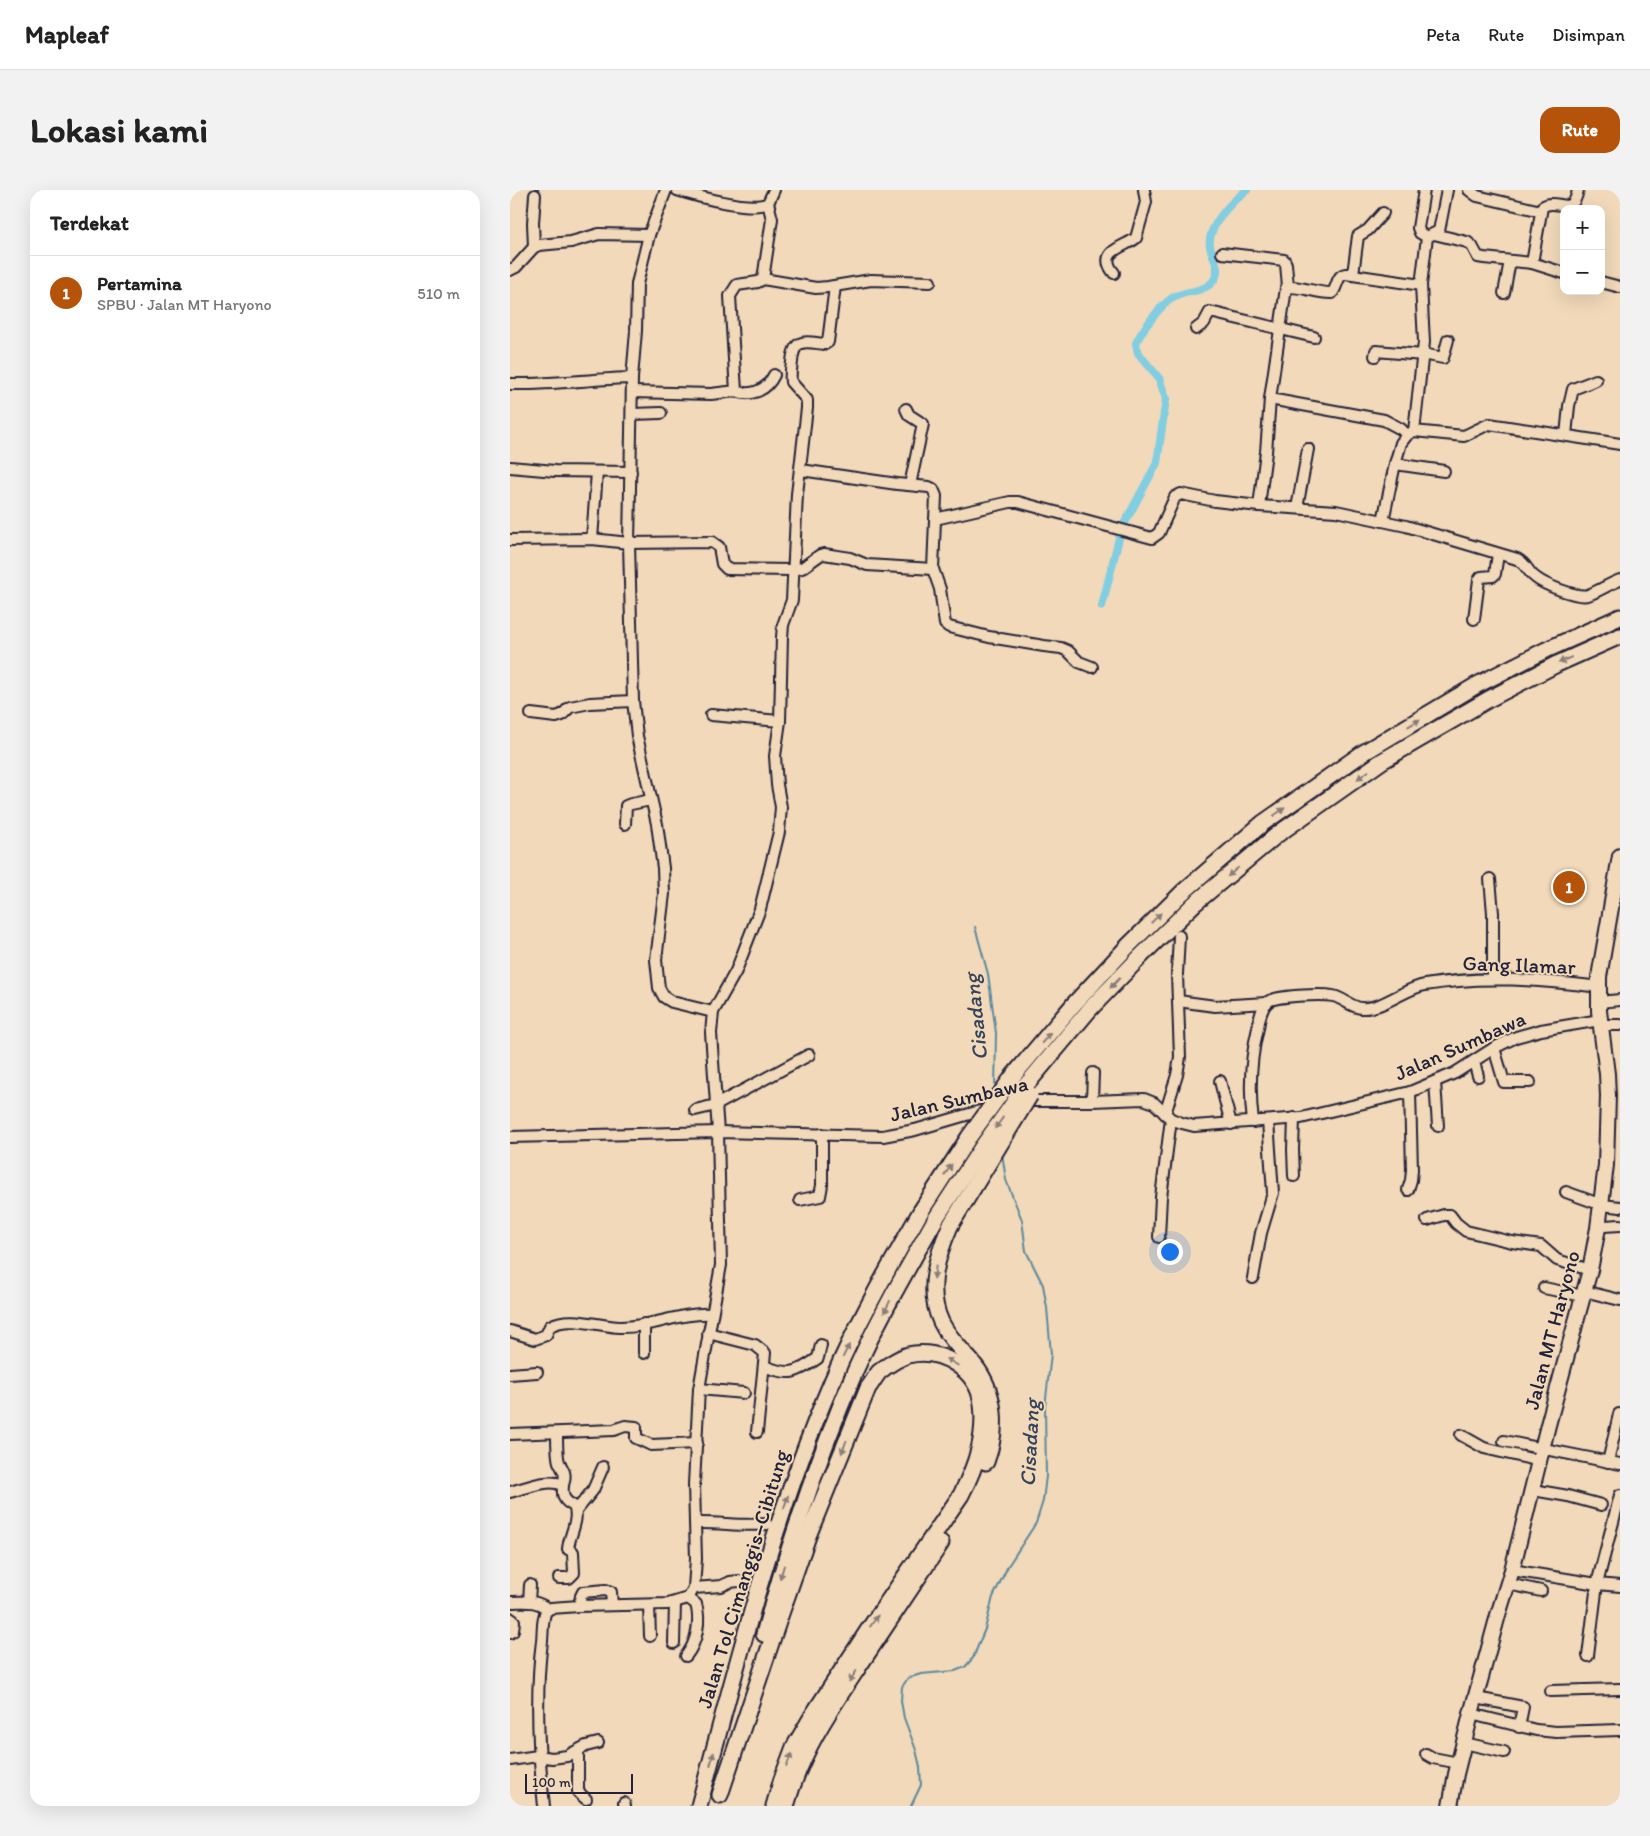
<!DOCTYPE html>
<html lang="id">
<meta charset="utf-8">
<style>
:root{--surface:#fff;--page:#f2f2f2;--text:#222;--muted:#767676;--line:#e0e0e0;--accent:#b45309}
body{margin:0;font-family:Itim,sans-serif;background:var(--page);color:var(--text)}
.controls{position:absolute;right:15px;top:15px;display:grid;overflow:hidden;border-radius:10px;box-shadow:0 5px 20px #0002}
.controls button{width:45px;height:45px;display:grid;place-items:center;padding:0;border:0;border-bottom:1px solid var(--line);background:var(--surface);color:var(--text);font:25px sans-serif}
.scale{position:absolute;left:15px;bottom:12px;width:108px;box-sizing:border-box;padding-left:5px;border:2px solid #22223b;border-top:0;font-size:14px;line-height:18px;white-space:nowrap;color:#22223b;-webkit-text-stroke:4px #f1d9b9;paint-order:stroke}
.you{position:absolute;left:659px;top:1061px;width:18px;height:18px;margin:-12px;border:4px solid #fff;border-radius:50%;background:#1a73e8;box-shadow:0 0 0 8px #1a73e833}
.badge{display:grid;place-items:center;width:32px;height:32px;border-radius:50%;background:var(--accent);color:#fff;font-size:16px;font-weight:700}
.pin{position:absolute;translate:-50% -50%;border:2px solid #fff;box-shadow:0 1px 5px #0006}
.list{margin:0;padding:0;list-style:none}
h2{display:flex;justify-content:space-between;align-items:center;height:65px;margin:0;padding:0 20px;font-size:21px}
h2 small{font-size:16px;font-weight:400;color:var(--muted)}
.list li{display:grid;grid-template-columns:32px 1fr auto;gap:15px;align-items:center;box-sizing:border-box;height:75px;padding:0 20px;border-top:1px solid var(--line)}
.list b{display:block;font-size:19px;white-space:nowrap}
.list p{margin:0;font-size:16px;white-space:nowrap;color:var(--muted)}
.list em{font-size:16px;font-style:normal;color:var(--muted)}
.map{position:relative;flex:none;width:1110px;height:1616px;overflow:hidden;border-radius:15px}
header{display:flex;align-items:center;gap:30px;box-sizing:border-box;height:70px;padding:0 25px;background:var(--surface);border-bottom:1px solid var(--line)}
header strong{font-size:24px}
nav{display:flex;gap:28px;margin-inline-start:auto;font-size:18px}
.intro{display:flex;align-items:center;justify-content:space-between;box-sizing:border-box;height:120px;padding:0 30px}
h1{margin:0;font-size:35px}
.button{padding:12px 22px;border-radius:15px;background:var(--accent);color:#fff;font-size:18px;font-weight:700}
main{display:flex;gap:30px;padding:0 30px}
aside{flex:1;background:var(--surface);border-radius:15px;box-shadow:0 5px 20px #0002}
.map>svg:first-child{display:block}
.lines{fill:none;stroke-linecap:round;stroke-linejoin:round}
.stream{stroke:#5b899f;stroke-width:2}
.canal{stroke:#81cde1;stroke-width:8}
.minor-casing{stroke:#22223b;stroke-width:14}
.major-casing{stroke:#22223b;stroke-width:18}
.highway-casing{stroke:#22223b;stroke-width:19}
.minor{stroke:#f1d9b9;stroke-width:10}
.major{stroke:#f1d9b9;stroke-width:14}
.highway{stroke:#f1d9b9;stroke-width:15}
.highway-bridge-casing{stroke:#22223b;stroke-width:19;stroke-linecap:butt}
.highway-bridge{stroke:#f1d9b9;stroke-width:15}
.oneway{fill:#8a7e7a}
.labels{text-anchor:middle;stroke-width:4;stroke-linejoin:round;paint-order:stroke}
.street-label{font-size:21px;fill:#22223b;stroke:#f1d9b9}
.water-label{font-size:22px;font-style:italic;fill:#35445c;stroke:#f1d9b9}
</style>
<header>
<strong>Mapleaf</strong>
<nav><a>Peta</a><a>Rute</a><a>Disimpan</a></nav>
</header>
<div class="intro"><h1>Lokasi kami</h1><a class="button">Rute</a></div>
<main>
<aside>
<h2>Terdekat<small></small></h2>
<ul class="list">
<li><span class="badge">1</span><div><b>Pertamina</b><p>SPBU · Jalan MT Haryono</p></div><em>510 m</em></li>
</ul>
</aside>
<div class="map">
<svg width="1110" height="1616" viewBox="0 0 1110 1616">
<rect width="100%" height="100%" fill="#f1d9b9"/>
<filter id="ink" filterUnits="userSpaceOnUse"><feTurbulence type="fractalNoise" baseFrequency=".02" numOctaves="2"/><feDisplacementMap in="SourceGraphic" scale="10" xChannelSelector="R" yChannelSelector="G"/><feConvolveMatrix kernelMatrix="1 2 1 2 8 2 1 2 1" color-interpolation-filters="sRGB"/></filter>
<g filter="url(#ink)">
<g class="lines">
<!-- stream -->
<g class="stream">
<polyline points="465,737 478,784 486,843 485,900"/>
<polyline points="401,1616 411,1595 410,1577 406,1560 394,1528 391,1511 392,1497 398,1488 411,1484 445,1481 455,1477 463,1468 475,1439 483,1407 498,1376 526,1333 533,1311 536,1286 535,1217 541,1164 537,1118 533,1095 516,1061 512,1030 496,990 492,963"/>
</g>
<!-- canal -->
<g class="canal">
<path d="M 612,338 L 647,273 L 656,209 L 649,188 L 628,163 L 626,153 C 632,140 650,116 662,108 C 675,100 695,103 704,90 C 712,79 702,67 700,56 C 697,36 722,11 737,0"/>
<polyline points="592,416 610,344"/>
</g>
<!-- minor casing -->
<g class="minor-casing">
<g id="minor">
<polyline points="156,0 139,45 127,94 126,141 122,188 119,353 123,511 127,546 147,634 153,678 154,704 146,770 149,798 154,807 162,812 203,822"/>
<path d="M 167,0 C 186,6 242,22 258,13 L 264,0"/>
<polyline points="914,0 908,38 910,43 917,47"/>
<polyline points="959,0 967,6 1031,21"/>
<polyline points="924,44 957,52 962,56 968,67 974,68 1022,73 1054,83"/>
<polyline points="24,57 23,33 25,5"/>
<polyline points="712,63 774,70 776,74 778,97"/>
<path d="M 1022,73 L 1032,17 C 1048,6 1062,30 1068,0"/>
<polyline points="0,80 6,77 24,57 29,55 61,52 89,44 139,45"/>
<path d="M 604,83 C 586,61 615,57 626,48 L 636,12 L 634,0"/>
<polyline points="843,84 848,46 858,40 873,23"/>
<polyline points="253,89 306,98 318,97 361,90 420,92"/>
<polyline points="1091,92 1110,97"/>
<polyline points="994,103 1000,71"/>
<polyline points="686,139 694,133 700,122 804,147"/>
<polyline points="913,164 933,168 938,150"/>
<polyline points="865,166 866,161 913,165"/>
<path d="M 0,194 C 41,195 81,189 122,188"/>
<path d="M 226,201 C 242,207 257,200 264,185"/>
<polyline points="122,202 201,204 226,201 220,106 227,95 248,92 253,89 262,29 258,13"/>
<polyline points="760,209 874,230 891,239 897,245"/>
<polyline points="396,219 399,225 413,234 400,295"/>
<polyline points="122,224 151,223"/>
<polyline points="904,241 914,152 911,95 917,47 929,41 937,0"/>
<polyline points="1056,245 1059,216 1063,199 1086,190"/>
<polyline points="885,274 934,281"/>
<polyline points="0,277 45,281 121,282"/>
<polyline points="291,280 387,294 419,297 423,299 426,306 423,379 430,399 435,434 439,437 479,447 534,456 551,458 558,461 569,472 582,477"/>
<path d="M 749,316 L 756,262 L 760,209 L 776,98 C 786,94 808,104 822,103 C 828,97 826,85 836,84 L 911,95"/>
<polyline points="787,318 798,259"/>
<path d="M 425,329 L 500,312 L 508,312 L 642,348 L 649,343 L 665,307 L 671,304 L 705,311 L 749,316 L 826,321 L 896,336 L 1007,369 C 1018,375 1017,382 1026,388 C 1035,395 1067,408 1078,405 C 1089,401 1099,394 1110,390"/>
<polyline points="873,331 885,274 891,253 897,245 904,241 954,246 979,234 1110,254"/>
<polyline points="82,349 87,282"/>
<polyline points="0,350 82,349 119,353 202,352 209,357 212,374 217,379 282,380 292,378 310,365 314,364 340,368 357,375 423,379"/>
<polyline points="964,429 969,390 971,387 983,386 985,384 988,364"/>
<polyline points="21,524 46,527 52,525 60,517 80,513 123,511"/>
<polyline points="201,525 270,531"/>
<polyline points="115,634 116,616 121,614 141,610"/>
<polyline points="980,689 983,723 983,788"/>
<polyline points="668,811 705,816 757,813"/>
<polyline points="1089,812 1110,810"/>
<polyline points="1090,835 1110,835"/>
<polyline points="984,858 994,892 1020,892"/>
<polyline points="964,872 968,886"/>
<polyline points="710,891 721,934"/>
<polyline points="925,892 928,936"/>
<polyline points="514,911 582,911 634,909 644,913 661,929 672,933 684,936 791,928 900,902 945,883 984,858 1006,847 1031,840 1090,830"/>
<polyline points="582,911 583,883"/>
<polyline points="185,920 206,915 299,865"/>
<polyline points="655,924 667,885 670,867 667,784 669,746"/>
<path d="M 743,932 C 739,900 740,870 748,838 C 749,830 752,819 756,813 C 763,805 813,804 823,806 C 833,808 841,817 851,818 C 872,820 895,798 915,795 C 973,785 1031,790 1089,797"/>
<polyline points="0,947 208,942 373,946 405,940 480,918"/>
<polyline points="784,986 783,960 784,928"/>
<polyline points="898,1000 901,990 902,980 900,902"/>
<polyline points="1056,1002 1092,1015 1110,1017"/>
<polyline points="290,1010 310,1006 312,995 312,944"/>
<polyline points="917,1030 934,1025 940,1025 946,1033 956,1041 1002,1052 1031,1056 1047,1070 1080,1080"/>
<polyline points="1088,1038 1094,1036 1110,1035"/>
<polyline points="649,1047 651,1007 661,929"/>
<polyline points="743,1088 751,1043 763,1003 758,931"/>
<polyline points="1034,1098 1073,1106"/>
<polyline points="1074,1101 1110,1110"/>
<polyline points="134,1134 134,1163"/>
<path d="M 0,1141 L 25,1149 L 36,1145 L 40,1136 C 58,1125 89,1136 109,1137 C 141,1138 170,1122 202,1124"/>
<polyline points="198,1143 245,1155 255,1163 247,1242"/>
<path d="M 254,1176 C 279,1186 286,1184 308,1168 L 311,1155"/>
<polyline points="0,1184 27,1182"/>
<polyline points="189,1199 234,1203"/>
<path d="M 47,1243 C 47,1250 47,1266 49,1272 C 53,1281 57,1282 53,1295"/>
<polyline points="0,1244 104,1240 115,1236 126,1237 126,1248 141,1255 187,1253"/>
<polyline points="951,1245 974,1258 1030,1271"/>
<polyline points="994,1251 1110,1274"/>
<polyline points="1098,1272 1109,1224 1110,1225"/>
<polyline points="1023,1300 1058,1306 1091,1315"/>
<path d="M 0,1302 C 16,1298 38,1288 53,1295 C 52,1305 53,1311 64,1316 C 70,1330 59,1345 58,1359 L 63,1362 L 64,1383 L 59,1388 L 49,1388"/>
<polyline points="66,1321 83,1300 93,1277"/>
<path d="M 186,1333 C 210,1332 233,1337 257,1334"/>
<polyline points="1002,1380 1087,1394 1110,1396"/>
<polyline points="998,1394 1031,1401"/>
<polyline points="184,1398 211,1396 220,1392 229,1391"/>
<path d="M 0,1412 C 15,1412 25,1409 38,1419"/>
<polyline points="19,1412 20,1395"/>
<polyline points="139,1415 140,1446"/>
<polyline points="69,1416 71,1406 73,1402 96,1400 101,1402 102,1415"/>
<polyline points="0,1428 4,1431 3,1441 0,1443"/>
<polyline points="164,1453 165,1413"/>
<path d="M 176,1466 C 187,1452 191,1431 186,1414 L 178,1408"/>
<polyline points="1078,1466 1087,1394 1110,1305"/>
<polyline points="1041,1501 1110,1499"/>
<polyline points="966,1508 1013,1517 1009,1537"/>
<polyline points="961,1524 1026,1540 1046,1542 1110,1540"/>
<polyline points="954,1553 994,1562"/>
<polyline points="68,1561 68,1602 76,1609"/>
<polyline points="916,1564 923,1568 949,1573"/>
<polyline points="0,1570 28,1566 42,1568 57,1566 76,1556 88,1553"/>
<polyline points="114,1613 115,1616"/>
<path d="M 34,1616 C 28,1561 25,1506 32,1451 C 33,1441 32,1429 36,1421 L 41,1418 L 69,1416 L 158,1414 L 178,1408 L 184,1398 L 186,1369 L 184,1294 L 189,1199 L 211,1075 L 208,942 L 201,843 L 203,822 L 226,781 L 250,719 L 269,642 L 271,617 L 267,595 L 265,566 L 270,531 L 272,447 L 273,435 L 282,410 L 287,304 L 297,218 L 297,210 L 281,192 C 280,185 281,179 282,172 C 284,147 295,152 315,154 L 318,152 L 325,96"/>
</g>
</g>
<!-- major casing -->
<g class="major-casing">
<polyline id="major" points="940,1616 946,1584 961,1524 988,1425 1002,1380 1038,1235 1080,1080 1088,1038 1096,975 1098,906 1097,884 1089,821 1089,787 1110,666"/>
</g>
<!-- highway casing -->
<g class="highway-casing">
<g id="highway">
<polyline points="504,885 564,814 619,755 673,702 753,633 853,563 967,495 1036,460 1110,427"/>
<polyline points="517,894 580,819 632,765 684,714 768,644 872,571 979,509 1047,474 1110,446"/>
<path d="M 440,1036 C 427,1066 416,1100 431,1132 C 440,1151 457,1164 468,1180 C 487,1208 487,1242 476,1272"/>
<path d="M 254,1444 C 279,1354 309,1265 346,1179 C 369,1127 398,1078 426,1028"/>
<path d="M 210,1605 L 269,1429 L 298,1346 L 358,1198 C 362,1193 365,1187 369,1182 C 376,1176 389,1168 398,1165 C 431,1157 468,1180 472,1214 C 476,1247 466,1276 451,1305 L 359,1439 L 304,1523 L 284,1557 L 272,1589 L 264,1616"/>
<path d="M 189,1616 C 229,1466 267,1313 331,1171 C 355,1119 383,1070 411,1021"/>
<path d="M 276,1616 C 293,1555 325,1513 359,1461 C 383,1425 407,1389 431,1353"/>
</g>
</g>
<!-- minor -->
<use href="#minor" class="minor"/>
<!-- major -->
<use href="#major" class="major"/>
<!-- highway -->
<use href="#highway" class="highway"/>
<!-- highway-bridge casing -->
<g class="highway-bridge-casing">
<g id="highway-bridge">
<polyline points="411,1021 459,947 504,885"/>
<polyline points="426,1028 472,957 517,894"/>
<polyline points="440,1036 520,905"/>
</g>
</g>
<!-- highway-bridge -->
<use href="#highway-bridge" class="highway-bridge"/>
</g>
<!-- one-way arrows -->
<defs><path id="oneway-solid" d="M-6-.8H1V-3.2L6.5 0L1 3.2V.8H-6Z" transform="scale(1.25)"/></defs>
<g class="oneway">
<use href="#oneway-solid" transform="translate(1055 470) rotate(155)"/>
<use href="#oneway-solid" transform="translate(904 533) rotate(-31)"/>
<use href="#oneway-solid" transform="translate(853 585) rotate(145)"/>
<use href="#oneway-solid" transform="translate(769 622) rotate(-35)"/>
<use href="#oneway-solid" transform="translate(723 682) rotate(140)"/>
<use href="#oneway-solid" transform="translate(646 728) rotate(-45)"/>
<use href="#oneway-solid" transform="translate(605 793) rotate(134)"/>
<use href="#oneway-solid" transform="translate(536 848) rotate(-50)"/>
<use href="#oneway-solid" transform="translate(489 933) rotate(126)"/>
<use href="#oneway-solid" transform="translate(438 980) rotate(-57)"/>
<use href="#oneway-solid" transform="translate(425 1082) rotate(97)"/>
<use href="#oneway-solid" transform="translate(377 1117) rotate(116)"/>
<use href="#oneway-solid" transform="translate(336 1161) rotate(-63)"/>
<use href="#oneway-solid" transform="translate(442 1172) rotate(-150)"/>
<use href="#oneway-solid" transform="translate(334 1257) rotate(111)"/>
<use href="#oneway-solid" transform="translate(276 1312) rotate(-71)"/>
<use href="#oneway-solid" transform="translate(272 1382) rotate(107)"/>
<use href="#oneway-solid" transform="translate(364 1431) rotate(-55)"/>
<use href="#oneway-solid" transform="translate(343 1486) rotate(124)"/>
<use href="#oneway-solid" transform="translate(202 1569) rotate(-75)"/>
<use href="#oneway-solid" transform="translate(279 1570) rotate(-68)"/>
</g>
</g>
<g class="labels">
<!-- street labels -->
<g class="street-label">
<text transform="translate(1009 775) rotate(2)" y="7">Gang Ilamar</text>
<text transform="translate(950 856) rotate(-24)" y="7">Jalan Sumbawa</text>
<text transform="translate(449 909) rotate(-13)" y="7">Jalan Sumbawa</text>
<text transform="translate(1042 1140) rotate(-75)" y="7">Jalan MT Haryono</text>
<text transform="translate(233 1389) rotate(-73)" y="7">Jalan Tol Cimanggis–Cibitung</text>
</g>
<!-- water labels -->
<g class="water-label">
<text transform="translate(465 827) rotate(-96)" y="8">Cisadang</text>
<text transform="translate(519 1253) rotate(-87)" y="8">Cisadang</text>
</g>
</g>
</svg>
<div class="controls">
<button>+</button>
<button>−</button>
</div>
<div class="scale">100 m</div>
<div class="you"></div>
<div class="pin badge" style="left:1059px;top:697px">1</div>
</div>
</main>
